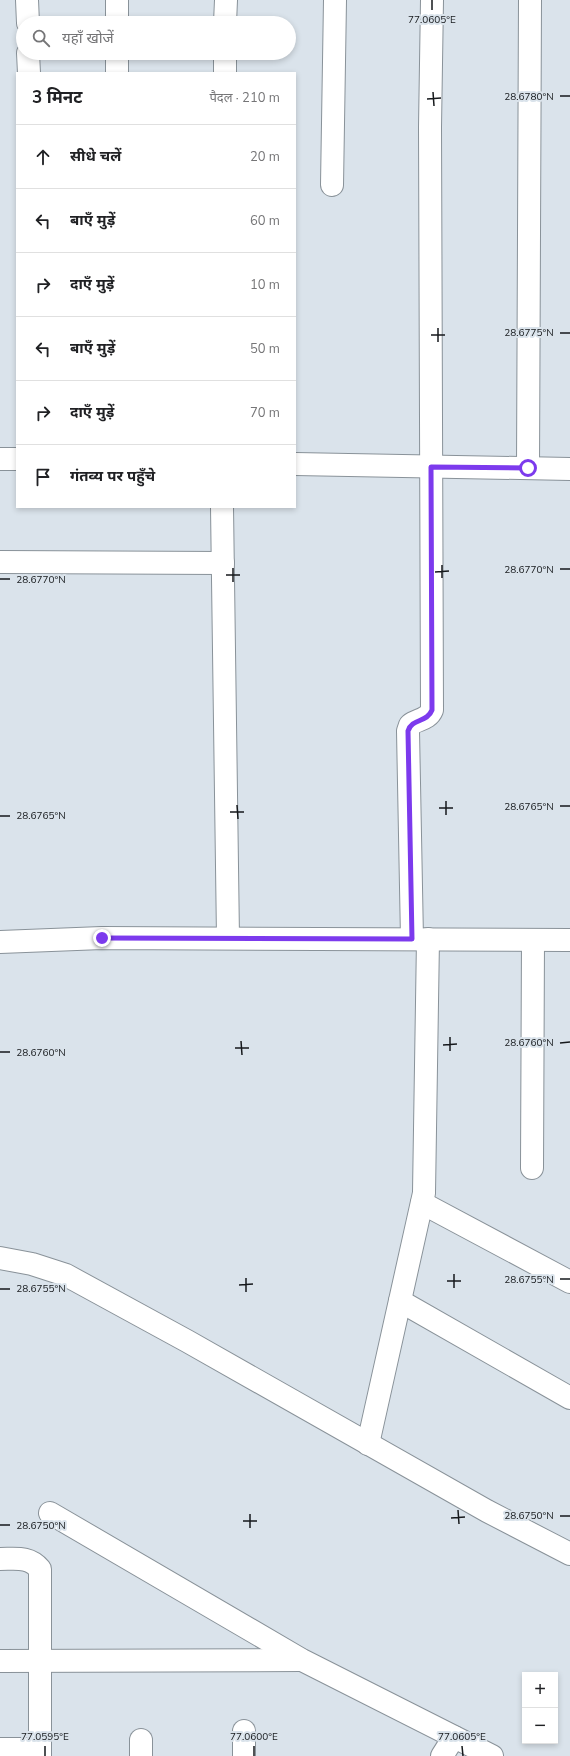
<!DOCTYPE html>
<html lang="hi">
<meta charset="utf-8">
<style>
:root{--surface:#fff;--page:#f6f6f6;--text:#202124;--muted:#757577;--line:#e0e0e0}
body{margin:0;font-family:"Nunito Sans","Noto Sans Devanagari",sans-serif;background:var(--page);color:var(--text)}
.controls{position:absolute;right:12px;bottom:12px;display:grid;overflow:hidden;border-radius:0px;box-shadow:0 2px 6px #0003}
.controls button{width:36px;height:36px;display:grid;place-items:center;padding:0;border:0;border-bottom:1px solid var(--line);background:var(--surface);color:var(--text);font:20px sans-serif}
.stop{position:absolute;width:12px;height:12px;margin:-9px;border:3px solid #7c3aed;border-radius:50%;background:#fff}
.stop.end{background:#7c3aed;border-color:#fff;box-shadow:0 1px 4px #0008}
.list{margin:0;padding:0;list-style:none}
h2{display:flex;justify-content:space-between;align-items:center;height:52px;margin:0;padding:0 16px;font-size:17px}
h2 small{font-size:13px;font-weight:400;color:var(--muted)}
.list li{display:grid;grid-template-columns:26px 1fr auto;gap:12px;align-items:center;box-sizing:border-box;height:64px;padding:0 16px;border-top:1px solid var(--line)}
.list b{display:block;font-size:15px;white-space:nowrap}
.list em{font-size:13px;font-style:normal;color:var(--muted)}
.icon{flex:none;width:22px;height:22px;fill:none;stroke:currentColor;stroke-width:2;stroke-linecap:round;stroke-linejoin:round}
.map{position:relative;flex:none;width:570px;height:1756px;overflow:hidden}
.search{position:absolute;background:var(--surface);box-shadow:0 2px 6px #0003;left:16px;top:16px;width:280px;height:44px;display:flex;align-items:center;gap:10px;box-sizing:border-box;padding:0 14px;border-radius:22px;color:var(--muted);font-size:15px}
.panel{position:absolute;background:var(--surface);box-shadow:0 2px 6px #0003;left:16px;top:72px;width:280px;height:436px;border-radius:0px}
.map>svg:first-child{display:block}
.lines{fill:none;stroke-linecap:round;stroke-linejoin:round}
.minor-casing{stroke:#899299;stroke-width:24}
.minor{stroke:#fff;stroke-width:22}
.route{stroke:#7c3aed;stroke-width:5}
.ticks{fill:none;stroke:#16191c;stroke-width:1.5}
.ticks-label{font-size:10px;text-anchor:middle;fill:#16191c;stroke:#dae3eb;stroke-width:4;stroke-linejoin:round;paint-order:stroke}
</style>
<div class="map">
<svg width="570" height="1756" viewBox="0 0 570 1756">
<rect width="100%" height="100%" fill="#dae3eb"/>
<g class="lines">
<!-- minor casing -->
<g class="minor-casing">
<g id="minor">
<polyline points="27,0 28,23"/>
<polyline points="117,0 117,23"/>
<polyline points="225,23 226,0"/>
<polyline points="28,53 29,73"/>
<polyline points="117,53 117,73"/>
<polyline points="225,73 225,53"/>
<polyline points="332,185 335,0"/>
<polyline points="0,459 17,459"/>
<polyline points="295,464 570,469"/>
<polyline points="528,468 530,0"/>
<polyline points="222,507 228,938"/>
<polyline points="0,562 223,563"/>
<path d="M 412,939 L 408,731 L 410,725 C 417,719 428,720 432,710 L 430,127 L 432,0"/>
<polyline points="0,942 102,938 570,940"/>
<polyline points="532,1168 533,940"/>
<polyline points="422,1203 570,1282"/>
<polyline points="0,1258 32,1264 66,1275 187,1341 487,1511 570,1554"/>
<polyline points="400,1301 570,1398"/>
<polyline points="368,1444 424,1193 428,939"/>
<polyline points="50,1513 302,1660 492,1756"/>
<path d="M 0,1559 C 16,1559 29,1556 40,1569 L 40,1756"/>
<polyline points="0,1661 301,1660"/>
<polyline points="0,1749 40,1749"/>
<polyline points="141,1756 141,1740"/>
<polyline points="244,1756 244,1731"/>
<polyline points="442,1756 454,1737"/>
</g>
</g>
<!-- minor -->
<use href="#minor" class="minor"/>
</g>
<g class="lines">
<!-- route -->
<path class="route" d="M 102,938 L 412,939 L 408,731 C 412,718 427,723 432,710 L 431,467 L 528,468"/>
</g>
<!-- ticks -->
<path class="ticks" d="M 432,0 L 432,10M 433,92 L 434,106M 560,96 L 570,96M 427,99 L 441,98M 438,328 L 438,342M 560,333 L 570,333M 431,335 L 445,335M 442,565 L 442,578M 233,568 L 233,582M 560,569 L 570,569M 435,572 L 449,571M 226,575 L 240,575M 0,579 L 10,579M 446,801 L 446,815M 237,805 L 238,819M 560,806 L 570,806M 439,808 L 453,808M 230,812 L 244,812M 0,816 L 10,816M 450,1037 L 450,1051M 241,1041 L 242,1055M 560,1043 L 570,1042M 443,1045 L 457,1044M 235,1048 L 249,1048M 0,1052 L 10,1052M 454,1274 L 454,1288M 246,1278 L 246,1292M 560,1279 L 570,1279M 447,1281 L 461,1281M 239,1285 L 253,1284M 0,1289 L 10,1289M 458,1510 L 459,1524M 250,1514 L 250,1528M 560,1516 L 570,1516M 451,1518 L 465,1517M 243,1521 L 257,1521M 0,1525 L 10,1525M 45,1746 L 45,1756M 254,1746 L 254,1756M 462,1746 L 463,1756"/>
<g class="ticks-label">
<text x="432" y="23">77.0605°E</text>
<text x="529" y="100">28.6780°N</text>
<text x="529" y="336">28.6775°N</text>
<text x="529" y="573">28.6770°N</text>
<text x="41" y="583">28.6770°N</text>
<text x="529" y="810">28.6765°N</text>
<text x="41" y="819">28.6765°N</text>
<text x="529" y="1046">28.6760°N</text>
<text x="41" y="1056">28.6760°N</text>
<text x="529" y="1283">28.6755°N</text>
<text x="41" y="1292">28.6755°N</text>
<text x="529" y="1519">28.6750°N</text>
<text x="41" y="1529">28.6750°N</text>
<text x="45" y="1740">77.0595°E</text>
<text x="254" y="1740">77.0600°E</text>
<text x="462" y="1740">77.0605°E</text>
</g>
</svg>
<div class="controls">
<button>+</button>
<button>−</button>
</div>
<div class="stop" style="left:528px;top:468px"></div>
<div class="stop end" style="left:102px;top:938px"></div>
<div class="search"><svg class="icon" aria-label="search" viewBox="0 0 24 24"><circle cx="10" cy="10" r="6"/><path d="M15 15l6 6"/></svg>यहाँ खोजें</div>
<section class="panel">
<h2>3 मिनट<small>पैदल · 210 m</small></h2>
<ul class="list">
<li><svg class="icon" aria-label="ahead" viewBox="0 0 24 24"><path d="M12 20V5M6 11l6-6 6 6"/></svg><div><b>सीधे चलें</b></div><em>20 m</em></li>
<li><svg class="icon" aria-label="left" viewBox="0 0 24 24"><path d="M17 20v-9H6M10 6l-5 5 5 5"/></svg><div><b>बाएँ मुड़ें</b></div><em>60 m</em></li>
<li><svg class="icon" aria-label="right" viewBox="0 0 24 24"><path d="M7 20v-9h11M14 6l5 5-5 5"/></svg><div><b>दाएँ मुड़ें</b></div><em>10 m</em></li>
<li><svg class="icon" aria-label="left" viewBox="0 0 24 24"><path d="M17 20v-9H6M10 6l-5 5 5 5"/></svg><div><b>बाएँ मुड़ें</b></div><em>50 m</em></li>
<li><svg class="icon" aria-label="right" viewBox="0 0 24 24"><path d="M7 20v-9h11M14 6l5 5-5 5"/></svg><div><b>दाएँ मुड़ें</b></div><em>70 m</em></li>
<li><svg class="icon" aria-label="arrive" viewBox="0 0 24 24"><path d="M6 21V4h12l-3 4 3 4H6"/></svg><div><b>गंतव्य पर पहुँचे</b></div></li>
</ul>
</section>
</div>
